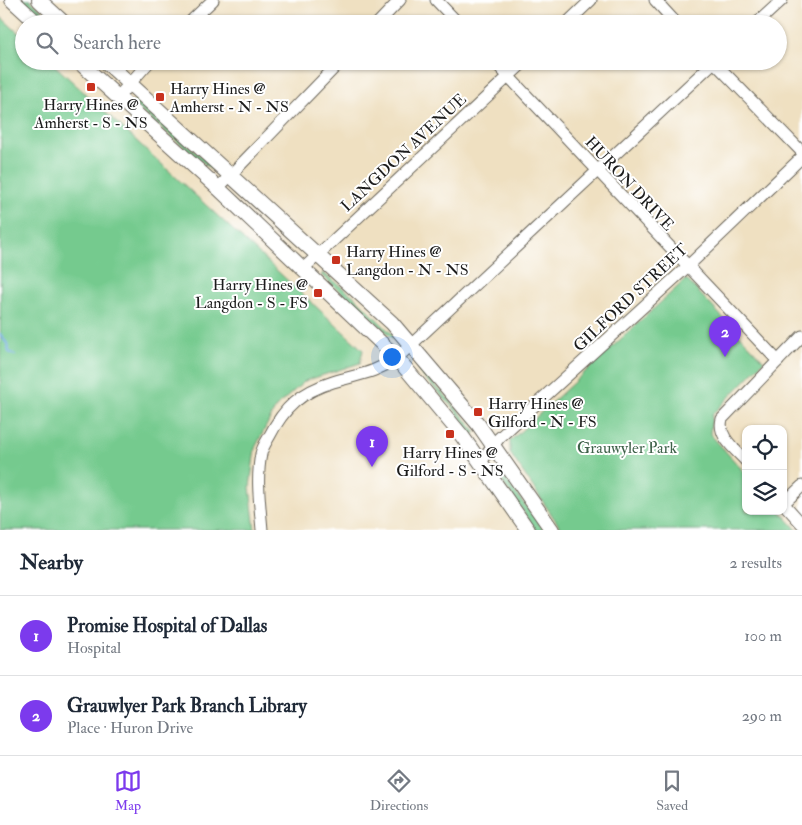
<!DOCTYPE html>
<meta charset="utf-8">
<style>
:root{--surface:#fff;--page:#f2f2f3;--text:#1f2937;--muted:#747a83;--line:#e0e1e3;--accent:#7c3aed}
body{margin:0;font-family:"IM FELL Double Pica",serif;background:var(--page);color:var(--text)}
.controls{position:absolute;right:15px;bottom:15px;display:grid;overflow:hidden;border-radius:10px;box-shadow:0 1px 4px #0004}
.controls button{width:45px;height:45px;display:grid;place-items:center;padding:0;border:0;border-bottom:1px solid var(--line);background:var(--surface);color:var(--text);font:25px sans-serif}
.you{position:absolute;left:391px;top:356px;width:18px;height:18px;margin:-12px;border:4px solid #fff;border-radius:50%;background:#1a73e8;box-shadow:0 0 0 8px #1a73e833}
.badge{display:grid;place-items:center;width:32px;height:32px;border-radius:50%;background:var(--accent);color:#fff;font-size:16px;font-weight:700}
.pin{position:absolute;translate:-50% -41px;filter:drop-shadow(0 1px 2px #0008)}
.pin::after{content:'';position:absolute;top:26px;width:18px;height:15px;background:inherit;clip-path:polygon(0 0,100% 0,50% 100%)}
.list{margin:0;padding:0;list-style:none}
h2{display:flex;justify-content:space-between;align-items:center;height:65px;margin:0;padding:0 20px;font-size:21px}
h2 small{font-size:16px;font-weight:400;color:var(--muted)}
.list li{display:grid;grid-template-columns:32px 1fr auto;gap:15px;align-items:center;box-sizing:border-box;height:80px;padding:0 20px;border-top:1px solid var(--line)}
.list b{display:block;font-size:19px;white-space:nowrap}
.list p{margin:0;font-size:16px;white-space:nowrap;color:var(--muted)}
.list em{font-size:16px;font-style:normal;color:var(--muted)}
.icon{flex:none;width:28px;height:28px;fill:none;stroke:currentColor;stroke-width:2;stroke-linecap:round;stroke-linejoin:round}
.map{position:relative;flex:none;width:802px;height:530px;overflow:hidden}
.search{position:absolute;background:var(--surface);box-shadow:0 1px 4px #0004;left:15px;right:15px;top:15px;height:55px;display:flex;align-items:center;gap:12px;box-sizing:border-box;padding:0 18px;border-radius:28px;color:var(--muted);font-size:19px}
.sheet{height:225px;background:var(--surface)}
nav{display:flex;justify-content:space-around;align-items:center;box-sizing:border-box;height:70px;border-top:1px solid var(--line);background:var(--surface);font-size:14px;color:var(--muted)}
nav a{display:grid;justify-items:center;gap:2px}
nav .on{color:var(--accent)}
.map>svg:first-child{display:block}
.green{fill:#74ca8e;stroke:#487355}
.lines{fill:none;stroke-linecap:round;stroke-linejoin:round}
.stream{stroke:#71abe1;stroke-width:2.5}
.minor-casing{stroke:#666156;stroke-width:13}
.major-casing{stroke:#666156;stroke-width:16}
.minor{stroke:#fff;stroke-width:11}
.major{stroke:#fff;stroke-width:14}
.poi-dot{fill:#c8321e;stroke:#fff;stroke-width:2}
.labels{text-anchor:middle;stroke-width:4;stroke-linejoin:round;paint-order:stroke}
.poi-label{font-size:16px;fill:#1c1c1c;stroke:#fff;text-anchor:start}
.street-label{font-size:16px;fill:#1c1c1c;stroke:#fff}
.park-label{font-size:16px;fill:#3f624a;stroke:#fff}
</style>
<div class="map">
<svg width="802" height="530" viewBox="0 0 802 530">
<rect width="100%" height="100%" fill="#fff"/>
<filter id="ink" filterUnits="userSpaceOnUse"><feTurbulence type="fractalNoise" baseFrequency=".02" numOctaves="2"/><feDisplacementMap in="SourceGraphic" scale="10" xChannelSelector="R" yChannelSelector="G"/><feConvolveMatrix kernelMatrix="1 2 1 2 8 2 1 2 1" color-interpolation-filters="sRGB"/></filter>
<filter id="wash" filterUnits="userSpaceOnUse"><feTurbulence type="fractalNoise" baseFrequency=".0096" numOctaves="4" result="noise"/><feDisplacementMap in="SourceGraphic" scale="20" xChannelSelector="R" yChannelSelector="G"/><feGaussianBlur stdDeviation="1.12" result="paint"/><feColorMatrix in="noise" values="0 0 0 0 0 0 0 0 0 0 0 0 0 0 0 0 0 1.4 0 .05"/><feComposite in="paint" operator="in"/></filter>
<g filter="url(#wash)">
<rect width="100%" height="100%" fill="#efe0c1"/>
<!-- green -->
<g class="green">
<polygon points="18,0 30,0 57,24 44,24"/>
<polygon points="1,17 24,38 24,61 50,61 363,350 360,363 305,381 276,407 255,448 250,487 255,530 0,530"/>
<path d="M 134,100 C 160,124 188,144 214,167 L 212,170 L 131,103 Z"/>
<path d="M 323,273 L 355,297 L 394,336 L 392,338 C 370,315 345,296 321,275 Z"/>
<polygon points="686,279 764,361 712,415 710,434 746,474 746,511 780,511 797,530 562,530 510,453 510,441"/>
<polygon points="419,369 448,398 476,432 473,435 454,409 417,370"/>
<polygon points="500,472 544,530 536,530 497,474"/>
</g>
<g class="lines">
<!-- stream -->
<polyline class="stream" points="0,334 8,345 9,352 15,355"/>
</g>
</g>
<g filter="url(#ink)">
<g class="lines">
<!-- minor casing -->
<g class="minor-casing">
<g id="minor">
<polyline points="436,0 459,24"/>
<polyline points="655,0 677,24"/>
<polyline points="188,24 213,0"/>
<polyline points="377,24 400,0"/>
<polyline points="566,24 591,0"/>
<polyline points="756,24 782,0"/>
<polyline points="494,61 778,361"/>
<polyline points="713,61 802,152"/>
<polyline points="117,98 150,61"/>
<polyline points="218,188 341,61"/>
<polyline points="304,268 525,61"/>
<path d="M 746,461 C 735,449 717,436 722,419 L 802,336"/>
<polyline points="481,462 499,438 687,267 802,157"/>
<polyline points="783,503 802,524"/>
<polyline points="784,503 802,486"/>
<path d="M 262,530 C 260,505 256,479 261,454 C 262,448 266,442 269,437 C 284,407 301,392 333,382 C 359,374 373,374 397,358 L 715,61"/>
</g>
</g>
<!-- major casing -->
<g class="major-casing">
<g id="major">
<polyline points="12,0 38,24"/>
<polyline points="39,0 65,24"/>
<polyline points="78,61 218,188 397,358 462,436 528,530"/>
<polyline points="105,61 392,323 478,424 552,530"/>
</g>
</g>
<!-- minor -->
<use href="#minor" class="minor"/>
<!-- major -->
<use href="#major" class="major"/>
</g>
</g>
<!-- markers -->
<g class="poi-dot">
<rect x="86" y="82" width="10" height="10" rx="2.5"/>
<rect x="155" y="92" width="10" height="10" rx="2.5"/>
<rect x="331" y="255" width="10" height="10" rx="2.5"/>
<rect x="313" y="288" width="10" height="10" rx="2.5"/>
<rect x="473" y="407" width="10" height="10" rx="2.5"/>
<rect x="445" y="429" width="10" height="10" rx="2.5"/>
</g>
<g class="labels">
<!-- poi labels -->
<g class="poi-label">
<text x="170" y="94">Harry Hines @<tspan x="170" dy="18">Amherst - N - NS</tspan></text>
<text x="91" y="110" text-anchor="middle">Harry Hines @<tspan x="91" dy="18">Amherst - S - NS</tspan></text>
<text x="346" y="257">Harry Hines @<tspan x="346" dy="18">Langdon - N - NS</tspan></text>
<text x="308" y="290" text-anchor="end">Harry Hines @<tspan x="308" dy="18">Langdon - S - FS</tspan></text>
<text x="488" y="409">Harry Hines @<tspan x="488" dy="18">Gilford - N - FS</tspan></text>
<text x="450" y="458" text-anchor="middle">Harry Hines @<tspan x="450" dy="18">Gilford - S - NS</tspan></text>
</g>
<!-- street labels -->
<g class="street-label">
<text transform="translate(403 152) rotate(-43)" y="6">LANGDON AVENUE</text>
<text transform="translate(630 183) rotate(47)" y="6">HURON DRIVE</text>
<text transform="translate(630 297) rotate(-43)" y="6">GILFORD STREET</text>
</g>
<!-- park labels -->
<g class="park-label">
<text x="627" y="453">Grauwyler Park</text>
</g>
</g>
</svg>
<div class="controls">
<button><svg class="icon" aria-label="locate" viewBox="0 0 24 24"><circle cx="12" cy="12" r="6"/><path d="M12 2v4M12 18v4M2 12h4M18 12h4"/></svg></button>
<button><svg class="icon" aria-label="layers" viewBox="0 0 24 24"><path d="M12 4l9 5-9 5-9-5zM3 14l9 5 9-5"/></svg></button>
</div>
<div class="you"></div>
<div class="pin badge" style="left:372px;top:467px">1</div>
<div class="pin badge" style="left:725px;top:357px">2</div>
<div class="search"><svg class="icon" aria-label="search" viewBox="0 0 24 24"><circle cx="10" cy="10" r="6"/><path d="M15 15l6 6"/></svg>Search here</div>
</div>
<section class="sheet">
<h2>Nearby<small>2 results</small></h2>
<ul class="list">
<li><span class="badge">1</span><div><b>Promise Hospital of Dallas</b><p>Hospital</p></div><em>100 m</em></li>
<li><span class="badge">2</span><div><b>Grauwlyer Park Branch Library</b><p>Place · Huron Drive</p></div><em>290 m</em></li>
</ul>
</section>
<nav>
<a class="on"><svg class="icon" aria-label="map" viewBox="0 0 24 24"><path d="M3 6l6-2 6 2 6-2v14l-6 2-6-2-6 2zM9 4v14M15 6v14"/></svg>Map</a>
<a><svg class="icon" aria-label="directions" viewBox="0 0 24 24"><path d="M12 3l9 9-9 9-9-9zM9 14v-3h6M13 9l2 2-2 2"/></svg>Directions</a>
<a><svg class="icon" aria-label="saved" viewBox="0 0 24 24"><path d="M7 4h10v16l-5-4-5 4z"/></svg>Saved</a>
</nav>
